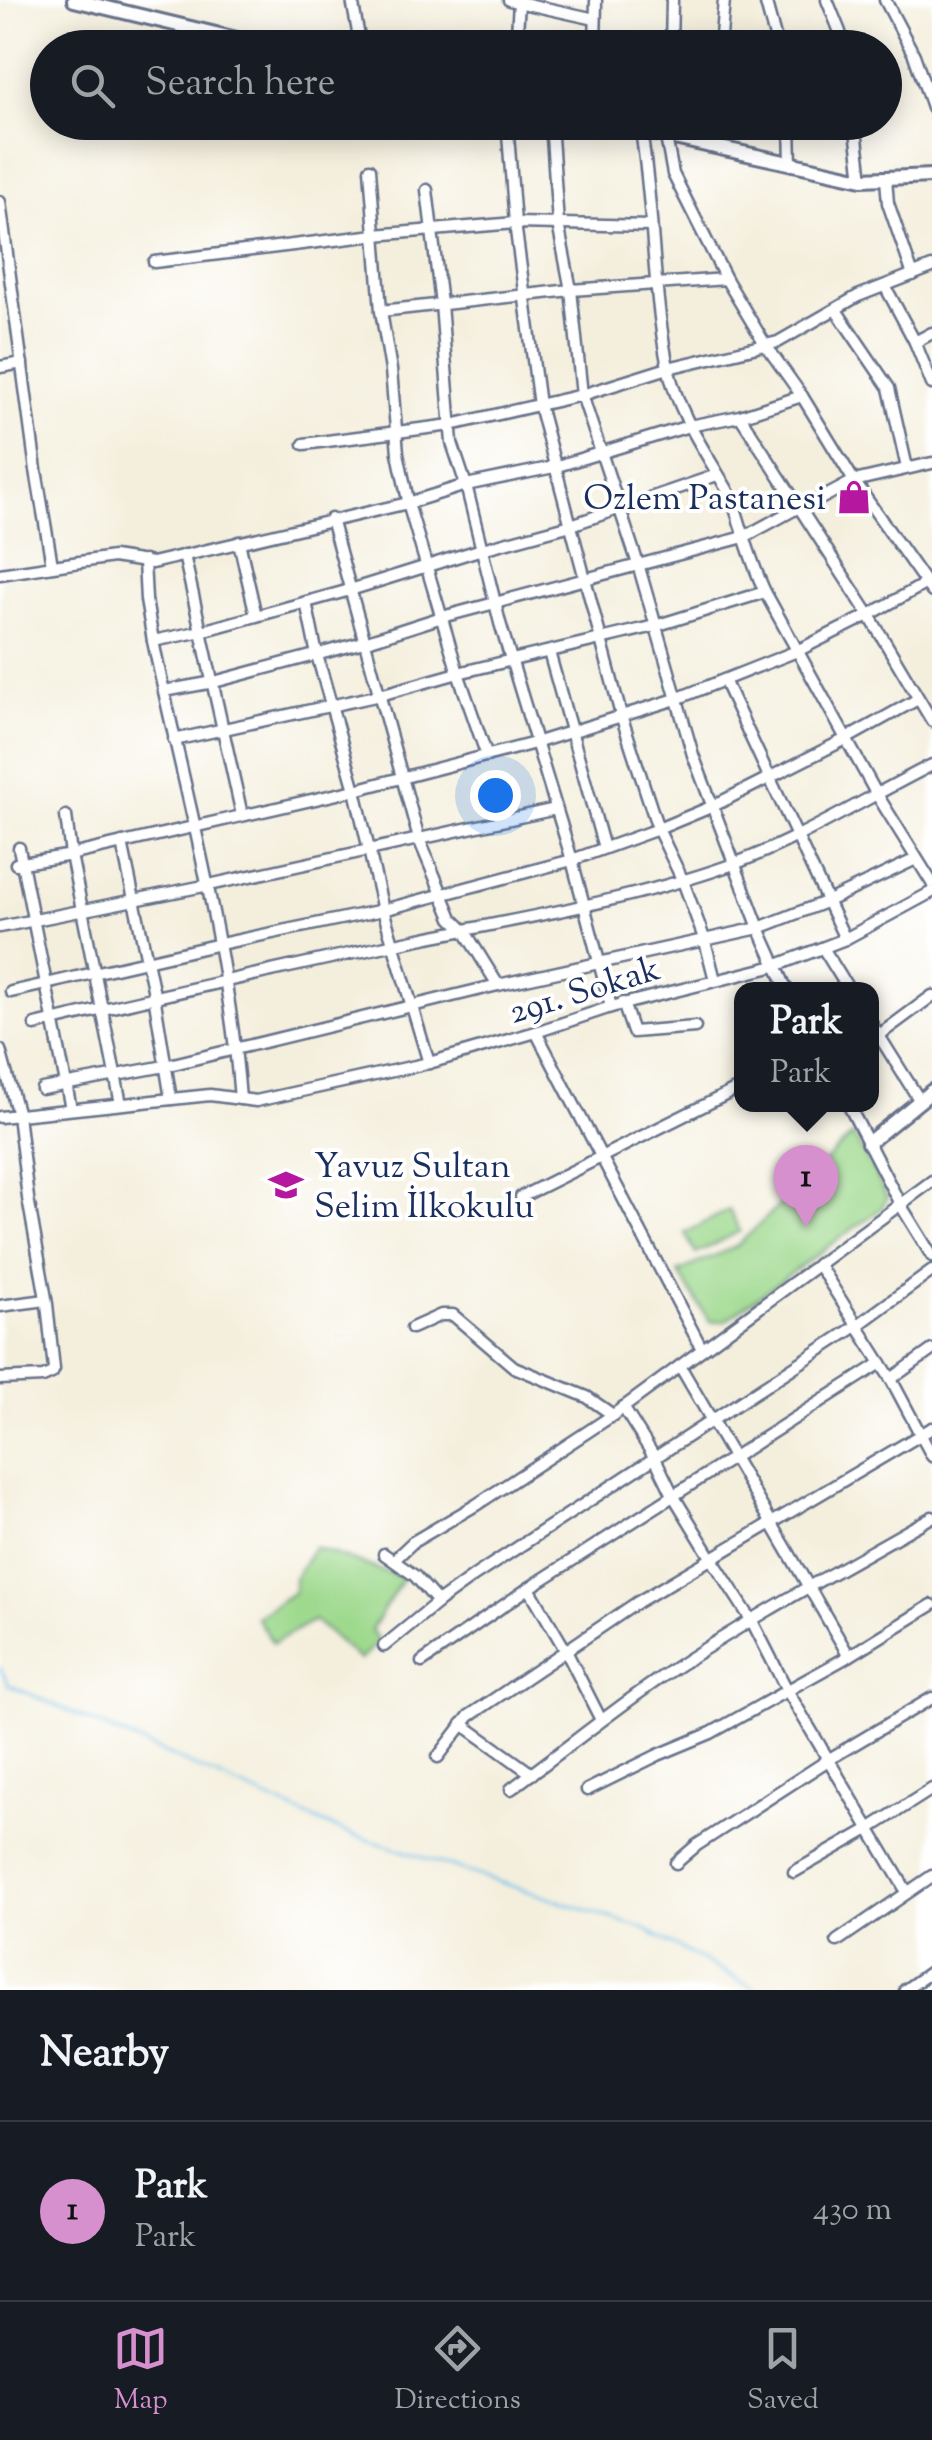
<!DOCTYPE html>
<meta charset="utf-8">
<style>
:root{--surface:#171b24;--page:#20242c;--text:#f1f3f6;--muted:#9ea1a6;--line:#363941;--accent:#d690ce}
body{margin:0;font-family:"Sorts Mill Goudy",serif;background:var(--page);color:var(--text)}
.you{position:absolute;left:495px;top:795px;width:35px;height:35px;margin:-25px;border:8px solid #fff;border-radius:50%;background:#1a73e8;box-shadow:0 0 0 15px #1a73e833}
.badge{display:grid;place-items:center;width:65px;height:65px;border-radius:50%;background:var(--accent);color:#111;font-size:32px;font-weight:700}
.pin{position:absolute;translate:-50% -82px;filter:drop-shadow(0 2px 5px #0008)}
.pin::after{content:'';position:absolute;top:52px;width:35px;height:30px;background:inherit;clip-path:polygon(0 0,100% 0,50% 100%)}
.popup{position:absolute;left:734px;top:982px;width:145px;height:130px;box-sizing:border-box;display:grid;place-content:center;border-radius:20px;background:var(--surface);filter:drop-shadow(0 2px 8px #0005);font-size:32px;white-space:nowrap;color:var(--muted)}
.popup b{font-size:38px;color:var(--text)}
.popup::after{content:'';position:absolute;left:50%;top:100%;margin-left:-20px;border:20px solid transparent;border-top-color:var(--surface)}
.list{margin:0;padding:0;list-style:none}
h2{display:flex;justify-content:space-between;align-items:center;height:130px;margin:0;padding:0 40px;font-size:42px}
h2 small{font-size:32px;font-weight:400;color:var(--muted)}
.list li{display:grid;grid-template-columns:65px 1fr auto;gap:30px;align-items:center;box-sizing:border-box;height:180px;padding:0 40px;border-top:2px solid var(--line)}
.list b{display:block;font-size:38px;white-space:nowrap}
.list p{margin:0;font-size:32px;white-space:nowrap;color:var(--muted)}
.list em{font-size:32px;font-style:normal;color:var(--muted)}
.icon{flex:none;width:55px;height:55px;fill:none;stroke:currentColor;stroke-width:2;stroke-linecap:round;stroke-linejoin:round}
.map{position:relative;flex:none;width:932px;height:1990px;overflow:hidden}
.search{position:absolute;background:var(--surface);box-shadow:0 5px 25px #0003;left:30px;right:30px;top:30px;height:110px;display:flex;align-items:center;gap:25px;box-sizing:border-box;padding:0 35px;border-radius:55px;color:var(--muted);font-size:38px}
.sheet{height:310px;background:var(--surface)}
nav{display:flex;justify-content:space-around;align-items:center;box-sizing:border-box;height:140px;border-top:2px solid var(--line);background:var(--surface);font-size:28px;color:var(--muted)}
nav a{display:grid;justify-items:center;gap:5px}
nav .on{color:var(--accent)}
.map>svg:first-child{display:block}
.green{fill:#9ed98d;stroke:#5c8476;stroke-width:2.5}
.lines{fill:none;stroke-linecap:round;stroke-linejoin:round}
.stream{stroke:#6dbfe9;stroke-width:2.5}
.minor-casing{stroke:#67728a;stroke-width:15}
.tertiary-casing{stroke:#67728a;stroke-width:18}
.minor{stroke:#fff;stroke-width:10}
.tertiary{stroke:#fff;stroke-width:12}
.labels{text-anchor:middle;stroke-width:8;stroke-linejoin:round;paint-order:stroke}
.poi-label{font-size:35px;fill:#1b2f5e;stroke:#fff;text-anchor:end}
.street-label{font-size:35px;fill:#1b2f5e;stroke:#fff}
</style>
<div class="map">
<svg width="932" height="1990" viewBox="0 0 932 1990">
<rect width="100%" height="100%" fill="#fff"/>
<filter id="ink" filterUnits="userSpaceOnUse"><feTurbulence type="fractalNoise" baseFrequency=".01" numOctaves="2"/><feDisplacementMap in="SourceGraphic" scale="20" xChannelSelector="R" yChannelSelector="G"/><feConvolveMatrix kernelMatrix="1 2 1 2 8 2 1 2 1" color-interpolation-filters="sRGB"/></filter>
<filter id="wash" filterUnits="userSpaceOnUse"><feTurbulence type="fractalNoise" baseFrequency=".0048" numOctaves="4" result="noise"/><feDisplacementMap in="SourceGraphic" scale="40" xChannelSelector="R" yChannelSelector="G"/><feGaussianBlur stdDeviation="2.25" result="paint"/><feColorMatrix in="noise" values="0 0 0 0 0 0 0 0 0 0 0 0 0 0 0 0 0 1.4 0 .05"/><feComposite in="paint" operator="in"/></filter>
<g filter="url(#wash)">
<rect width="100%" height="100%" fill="#f4efdd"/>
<!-- green -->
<g class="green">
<polygon points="853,1135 887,1197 882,1208 726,1320 710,1322 678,1272 737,1246"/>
<polygon points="729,1210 740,1231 696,1254 685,1233"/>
<polygon points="314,1547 403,1578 371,1630 379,1641 360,1660 314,1620 273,1643 256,1617 294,1592 294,1579"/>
</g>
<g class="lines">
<!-- stream -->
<polyline class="stream" points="0,1668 9,1685 341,1831 642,1928 757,1990"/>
</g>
</g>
<g filter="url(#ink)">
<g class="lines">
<!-- minor casing -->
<g class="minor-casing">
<g id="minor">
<polyline points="352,0 361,48"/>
<polyline points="509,0 595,19"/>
<polyline points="765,0 778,48"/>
<polyline points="827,0 840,32 843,48"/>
<polyline points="885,0 914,55 932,107"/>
<polyline points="516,48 519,2"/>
<polyline points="595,48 596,0"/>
<polyline points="671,48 672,0"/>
<polyline points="720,48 724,0"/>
<polyline points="507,122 515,223 539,405 621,715 658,829 683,881 705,941 715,980"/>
<polyline points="551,122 558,224 571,290 582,395 638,564 693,755 759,928 787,990"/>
<polyline points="667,122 666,137 673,174 726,279 765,344 802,396 854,481 932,592"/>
<polyline points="790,122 791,165"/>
<polyline points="855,122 862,179"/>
<path d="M 641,131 C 654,209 652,289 668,367 C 678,414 705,451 728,491 C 734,502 737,515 741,527 C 748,549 755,571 765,592 L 876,793 L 932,883"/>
<polyline points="710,147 712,122"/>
<polyline points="370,169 381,311 391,370 398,453 410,510 458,673 487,756"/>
<polyline points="886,179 888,203 913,275"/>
<polyline points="427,190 441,304 452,443 466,485 500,623 572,860 611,1007"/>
<polyline points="0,202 36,470 52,565"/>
<polyline points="154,262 375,235 515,223 651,226"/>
<polyline points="885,286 915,342 932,384"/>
<polyline points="836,310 889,388 907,468"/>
<polyline points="381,311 571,290 726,279"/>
<polyline points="915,342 932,333"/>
<polyline points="0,367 22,363"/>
<polyline points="740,416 869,615 932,721"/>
<polyline points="304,444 451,425 582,395 668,368 778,342 858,296 932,267"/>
<polyline points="331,519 419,839 452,918 464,930 498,985"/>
<polyline points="239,542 256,616"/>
<polyline points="184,555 242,815"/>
<path d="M 144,561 L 146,600 L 153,641 C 185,793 228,943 240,1099"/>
<polyline points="0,574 113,557 152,563 408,503 466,485 554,467 689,426 740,416 802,396"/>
<polyline points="306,602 317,655 355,790 383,910 429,1063"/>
<polyline points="153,641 202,631 350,590 482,549 571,525 717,475"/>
<polyline points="549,652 604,848"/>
<polyline points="724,680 845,939"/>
<polyline points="164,691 214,682 364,642 442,617 744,537 799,507 809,505 854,481 932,463"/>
<polyline points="174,740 380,695 458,673 655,626 765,592"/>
<polyline points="66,816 71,855 121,1104"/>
<polyline points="122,843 153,989 171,1099"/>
<polyline points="19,848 71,1109"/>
<polyline points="16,864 66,856 355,790 535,743 676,699 797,651 869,615 932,580"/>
<polyline points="0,927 209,885 556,809"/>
<polyline points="823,948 849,990"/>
<polyline points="11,992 220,944 383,910 572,860 658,829 711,807 846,739 918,699"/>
<polyline points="623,1003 633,1032 695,1027"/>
<polyline points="871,1023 920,1101"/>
<path d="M 35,1025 C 163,995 291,966 419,939 C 523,918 628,901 728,866 C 800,840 864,799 932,765"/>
<polyline points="536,1032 702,1349"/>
<polyline points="871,1041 932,996"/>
<polyline points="0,1050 18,1115 28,1198 47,1304 54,1369 52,1373 43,1377 0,1379"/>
<polyline points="42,1089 165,1066 498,985 759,928 828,901 916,859"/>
<polyline points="848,1104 900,1204 932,1256"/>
<polyline points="0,1117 210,1095 256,1101 429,1063 536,1032 611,1007 775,966 845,939 932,892"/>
<polyline points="521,1197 741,1087"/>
<polyline points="818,1264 891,1379 932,1456"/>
<polyline points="0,1306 46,1300"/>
<polyline points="412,1328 441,1315 453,1315 514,1367 587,1397 613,1415"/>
<polyline points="680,1366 849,1656"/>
<polyline points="891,1379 932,1350"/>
<polyline points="623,1407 655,1458 673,1495 712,1559 752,1621 787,1690 907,1892"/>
<polyline points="384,1554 415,1576 438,1602"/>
<polyline points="394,1560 413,1542 476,1505 613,1415 932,1181"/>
<polyline points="529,1588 566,1651 601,1720"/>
<polyline points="384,1646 438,1602 474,1576 858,1325 932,1271"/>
<polyline points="422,1662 529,1588 881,1363"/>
<polyline points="462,1724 532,1774"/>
<polyline points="438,1757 469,1716 638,1602 932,1428"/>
<path d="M 511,1789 C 563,1751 613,1710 666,1674 C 751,1617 843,1568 932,1517"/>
<polyline points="587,1790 658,1755 711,1733 849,1656 932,1605"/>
<polyline points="676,1863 697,1845 836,1755 932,1698"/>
<polyline points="794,1872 869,1829 932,1789"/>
<polyline points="837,1941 932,1876"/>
<polyline points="905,1990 932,1971"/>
</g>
</g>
<!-- tertiary casing -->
<g class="tertiary-casing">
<g id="tertiary">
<polyline points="74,0 274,48"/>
<polyline points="601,122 862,179 932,176"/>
<polyline points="868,1143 932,1091"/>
</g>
</g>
<!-- minor -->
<use href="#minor" class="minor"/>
<!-- tertiary -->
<use href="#tertiary" class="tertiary"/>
</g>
</g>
<!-- icons -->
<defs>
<g id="shop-bare" transform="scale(2.7)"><path d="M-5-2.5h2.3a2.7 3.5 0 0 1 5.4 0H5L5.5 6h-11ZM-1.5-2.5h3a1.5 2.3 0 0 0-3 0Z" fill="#b5179e" stroke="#fff" stroke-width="2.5" paint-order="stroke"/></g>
<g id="school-bare" transform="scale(2.7)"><path d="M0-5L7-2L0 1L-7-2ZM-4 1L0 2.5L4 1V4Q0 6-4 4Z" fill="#b5179e" stroke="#fff" stroke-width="2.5" paint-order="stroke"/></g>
</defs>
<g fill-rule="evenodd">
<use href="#shop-bare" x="854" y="497"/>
<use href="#school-bare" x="286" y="1185"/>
</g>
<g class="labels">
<!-- poi labels -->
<g class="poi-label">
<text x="826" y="509">Ozlem Pastanesi</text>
<text x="314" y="1177" text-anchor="start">Yavuz Sultan<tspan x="314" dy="40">Selim İlkokulu</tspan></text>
</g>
<!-- street labels -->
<g class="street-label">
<text transform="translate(584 989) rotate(-17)" y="12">291. Sokak</text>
</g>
</g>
</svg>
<div class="you"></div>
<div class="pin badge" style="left:806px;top:1227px">1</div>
<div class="popup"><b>Park</b>Park</div>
<div class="search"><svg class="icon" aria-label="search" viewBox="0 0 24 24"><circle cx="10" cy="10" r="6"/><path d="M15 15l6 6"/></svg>Search here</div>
</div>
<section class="sheet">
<h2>Nearby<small></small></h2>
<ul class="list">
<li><span class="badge">1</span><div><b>Park</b><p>Park</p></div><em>430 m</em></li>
</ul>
</section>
<nav>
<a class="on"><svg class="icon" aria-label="map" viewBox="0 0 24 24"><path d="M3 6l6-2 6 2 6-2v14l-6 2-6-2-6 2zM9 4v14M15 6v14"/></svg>Map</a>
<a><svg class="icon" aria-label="directions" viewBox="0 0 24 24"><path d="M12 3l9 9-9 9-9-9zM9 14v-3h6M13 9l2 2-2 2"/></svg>Directions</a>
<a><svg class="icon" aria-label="saved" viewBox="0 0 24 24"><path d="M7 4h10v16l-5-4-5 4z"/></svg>Saved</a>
</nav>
